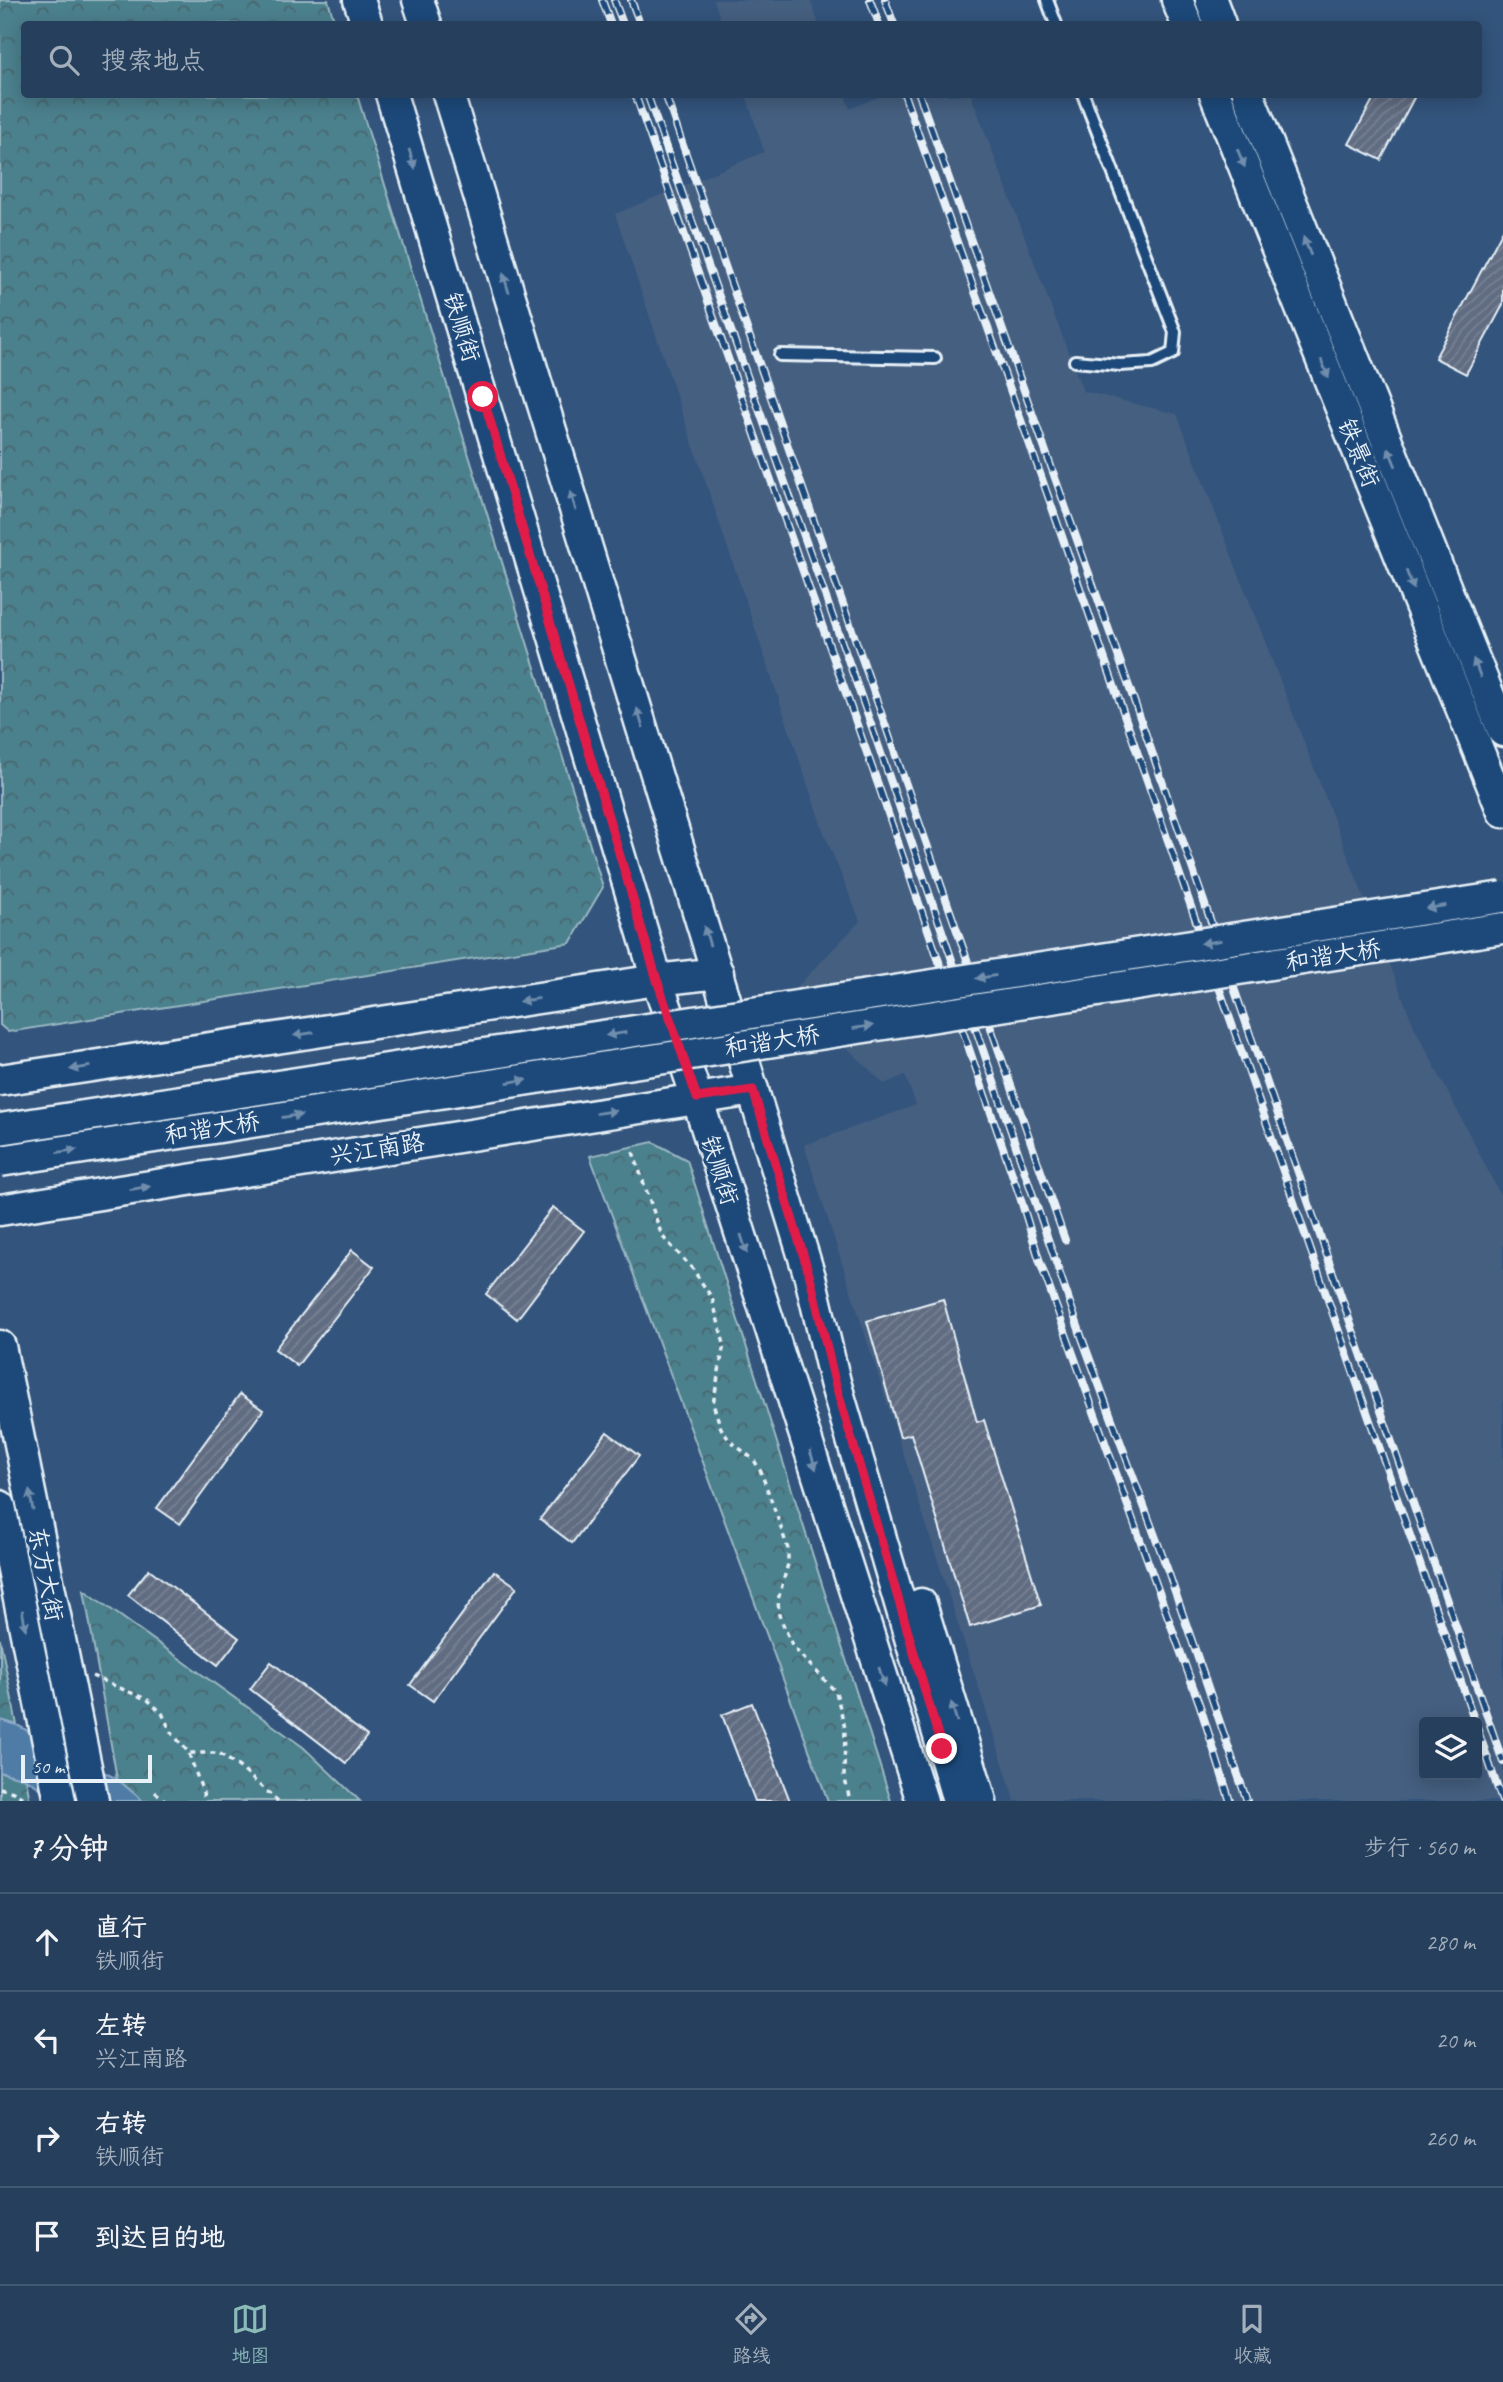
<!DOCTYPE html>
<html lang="zh">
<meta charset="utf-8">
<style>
:root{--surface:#263f5d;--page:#324a66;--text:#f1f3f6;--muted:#a4afbc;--line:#425872;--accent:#8bbbb9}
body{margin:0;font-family:Caveat,"LXGW WenKai TC",sans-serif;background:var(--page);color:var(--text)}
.controls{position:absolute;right:21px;bottom:21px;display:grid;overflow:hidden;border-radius:7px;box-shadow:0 4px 18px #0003}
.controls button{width:63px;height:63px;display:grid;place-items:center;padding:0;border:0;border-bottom:2px solid var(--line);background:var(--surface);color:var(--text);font:35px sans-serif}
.scale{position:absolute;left:21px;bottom:18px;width:131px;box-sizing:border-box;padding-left:7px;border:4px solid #e8f1f8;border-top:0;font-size:19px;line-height:24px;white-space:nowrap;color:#e8f1f8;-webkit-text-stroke:5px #1f4a7a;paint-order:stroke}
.stop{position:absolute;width:21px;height:21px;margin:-16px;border:5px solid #e11d48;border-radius:50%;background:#fff}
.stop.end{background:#e11d48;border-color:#fff;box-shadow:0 2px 7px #0008}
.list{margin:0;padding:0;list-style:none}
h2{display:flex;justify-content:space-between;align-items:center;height:91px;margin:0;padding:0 28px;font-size:30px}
h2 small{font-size:23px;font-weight:400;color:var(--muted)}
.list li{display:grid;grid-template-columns:46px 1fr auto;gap:21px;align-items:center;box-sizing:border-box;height:98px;padding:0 28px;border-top:2px solid var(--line)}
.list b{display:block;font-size:26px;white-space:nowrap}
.list p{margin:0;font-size:23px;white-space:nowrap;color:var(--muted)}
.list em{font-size:23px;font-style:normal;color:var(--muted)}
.icon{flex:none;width:38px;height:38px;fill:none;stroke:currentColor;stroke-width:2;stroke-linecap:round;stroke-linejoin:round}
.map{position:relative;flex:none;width:1503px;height:1801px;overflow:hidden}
.search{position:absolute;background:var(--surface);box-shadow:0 4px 18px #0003;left:21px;right:21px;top:21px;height:77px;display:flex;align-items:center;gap:18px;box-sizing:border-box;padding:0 24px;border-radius:7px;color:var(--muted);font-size:26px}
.sheet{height:483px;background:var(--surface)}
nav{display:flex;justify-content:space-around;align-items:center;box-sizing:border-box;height:98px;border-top:2px solid var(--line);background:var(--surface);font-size:19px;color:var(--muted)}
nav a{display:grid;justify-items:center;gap:4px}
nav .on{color:var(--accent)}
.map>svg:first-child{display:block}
.built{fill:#445e80;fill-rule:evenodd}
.forest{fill:url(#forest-crowns);stroke:#9ab8c2;stroke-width:2}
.water{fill:#507ba6;stroke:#8daac7;stroke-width:2}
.building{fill:url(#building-hatch);stroke:#e8f1f8;stroke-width:2}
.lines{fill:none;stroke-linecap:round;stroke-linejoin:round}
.service-casing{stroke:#e8f1f8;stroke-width:16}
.secondary-casing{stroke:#e8f1f8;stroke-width:35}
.path{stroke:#e8f1f8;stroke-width:3.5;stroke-dasharray:5 5;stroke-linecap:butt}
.service{stroke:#1f4a7a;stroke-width:10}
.secondary{stroke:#1f4a7a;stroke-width:30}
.rail-casing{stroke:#e8f1f8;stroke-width:8}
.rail{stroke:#1f4a7a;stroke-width:5;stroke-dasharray:16;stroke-linecap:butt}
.secondary-bridge-casing{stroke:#e8f1f8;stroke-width:35;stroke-linecap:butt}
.secondary-bridge{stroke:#1f4a7a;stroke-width:30}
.oneway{fill:#6f8dac}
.route{stroke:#e11d48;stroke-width:9}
.labels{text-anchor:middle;stroke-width:6;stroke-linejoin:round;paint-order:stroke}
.street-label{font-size:24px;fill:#e8f1f8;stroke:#1f4a7a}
</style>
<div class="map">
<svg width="1503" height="1801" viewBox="0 0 1503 1801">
<defs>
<pattern id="forest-crowns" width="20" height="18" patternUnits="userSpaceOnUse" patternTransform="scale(1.75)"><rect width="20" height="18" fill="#4b808d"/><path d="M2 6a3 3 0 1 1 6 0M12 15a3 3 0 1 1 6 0" fill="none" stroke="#49676f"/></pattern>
<pattern id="building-hatch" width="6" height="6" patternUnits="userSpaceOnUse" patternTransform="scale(1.75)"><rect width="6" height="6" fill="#616c81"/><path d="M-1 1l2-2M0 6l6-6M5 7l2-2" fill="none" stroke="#788194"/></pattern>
</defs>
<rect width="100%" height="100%" fill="#33547c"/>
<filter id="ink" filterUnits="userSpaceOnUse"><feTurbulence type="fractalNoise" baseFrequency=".0143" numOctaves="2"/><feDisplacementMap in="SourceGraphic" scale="14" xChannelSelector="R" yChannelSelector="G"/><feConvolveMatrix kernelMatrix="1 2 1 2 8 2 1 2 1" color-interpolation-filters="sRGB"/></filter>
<g filter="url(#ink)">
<!-- built -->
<g class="built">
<polygon points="714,0 810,0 819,24 722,24"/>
<path d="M 746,95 L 845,95 L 850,109 L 882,95 L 971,95 L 1083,391 L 1177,414 L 1413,1024 L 1503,1200 L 1503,1801 L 1015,1801 L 804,1145 L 916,1105 L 905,1075 L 884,1084 L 791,993 L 860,921 L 824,833 L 615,214 L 764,152 ZM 1424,1722 L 1477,1722 L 1477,1775 L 1424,1775 Z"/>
</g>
<!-- forest -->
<g class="forest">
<polygon points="0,0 328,0 335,24 24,24 24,94 357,95 603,887 570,943 8,1032 0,1025"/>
<polygon points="653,1142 687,1160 891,1801 828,1801 590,1156"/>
<polygon points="84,1590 303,1747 360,1801 143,1801 117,1779"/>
<polygon points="0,1639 17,1725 0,1720"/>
<polygon points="0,1772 26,1779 30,1801 0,1801"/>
</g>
<!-- water -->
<polygon class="water" points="0,1720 17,1725 117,1779 143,1801 60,1801 26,1779 0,1772"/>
<!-- building -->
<g class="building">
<polygon points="1376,94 1416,94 1381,160 1349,144"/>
<polygon points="1503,230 1503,305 1466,374 1435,358"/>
<polygon points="553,1207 584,1231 517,1319 486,1294"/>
<polygon points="352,1250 374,1267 297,1366 275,1349"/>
<polygon points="943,1299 977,1422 984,1420 1041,1605 970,1627 911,1434 900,1437 867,1321"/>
<polygon points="240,1394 263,1410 180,1524 157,1508"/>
<polygon points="607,1432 639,1456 572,1543 540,1519"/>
<polygon points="149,1569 239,1638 218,1665 128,1595"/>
<polygon points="494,1571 517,1587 433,1701 410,1685"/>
<polygon points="271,1662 367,1736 346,1763 250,1689"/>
<polygon points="752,1703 790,1801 755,1801 722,1715"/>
</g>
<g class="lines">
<!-- service casing -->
<g class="service-casing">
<g id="service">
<polyline points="1047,0 1056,24"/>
<polyline points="780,355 935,358"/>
<polyline points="1075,361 1120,365 1152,363 1173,353 1175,332 1083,94"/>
</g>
</g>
<!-- secondary casing -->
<g class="secondary-casing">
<g id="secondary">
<polyline points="359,0 367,24"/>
<polyline points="418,0 426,24"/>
<polyline points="1177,0 1187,24"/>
<polyline points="1211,0 1220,24"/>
<polyline points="391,94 657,980 697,1098 922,1801"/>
<polyline points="448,94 810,1277 835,1382 958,1801"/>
<polyline points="1215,94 1503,812"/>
<polyline points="1248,94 1503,731"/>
<polyline points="0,1080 657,980 718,973"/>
<polyline points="0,1210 753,1090"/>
<polyline points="0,1346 93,1801"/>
<polyline points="0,1506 60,1801"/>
<polyline points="921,1604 981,1801"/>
</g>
</g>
<!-- path -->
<g class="path">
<polyline points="633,1152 662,1236 692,1268 712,1298 724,1344 713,1404 721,1428 729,1440 754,1460 761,1472 779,1522 788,1549 788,1564 778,1600 779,1615 793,1647 836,1692 845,1728 844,1775 850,1801"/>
<polyline points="92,1676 148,1700 162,1713 171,1732 189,1753 219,1753 239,1767 278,1801"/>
<polyline points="189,1754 206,1801"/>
<polyline points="0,1788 13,1792 28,1801"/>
<polyline points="155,1792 166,1801"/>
</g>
<!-- service -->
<use href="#service" class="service"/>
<!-- secondary -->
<use href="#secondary" class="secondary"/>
<!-- rail casing -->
<g class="rail-casing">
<g id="rail">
<polyline points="602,0 611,24"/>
<polyline points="614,0 623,24"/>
<polyline points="631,0 640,24"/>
<polyline points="870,0 879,24"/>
<polyline points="885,0 894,24"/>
<polyline points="635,94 880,790 1020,1197 1040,1262 1200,1706 1230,1801"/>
<polyline points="647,94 874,733 1082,1338 1168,1571 1247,1801"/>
<polyline points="665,94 1065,1240"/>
<polyline points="904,94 1041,476 1475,1722"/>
<polyline points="919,94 1137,709 1503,1762"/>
<polyline points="1477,1727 1502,1801"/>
</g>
</g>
<!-- rail -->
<use href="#rail" class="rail"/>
<!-- secondary-bridge casing -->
<g class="secondary-bridge-casing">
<g id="secondary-bridge">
<polyline points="0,1129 1503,897"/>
<polyline points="0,1161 1503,928"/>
</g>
</g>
<!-- secondary-bridge -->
<use href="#secondary-bridge" class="secondary-bridge"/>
</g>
<!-- one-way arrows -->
<defs><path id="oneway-solid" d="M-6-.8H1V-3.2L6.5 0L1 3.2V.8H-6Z" transform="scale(1.75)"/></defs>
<g class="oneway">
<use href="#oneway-solid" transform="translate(1241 158) rotate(68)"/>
<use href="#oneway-solid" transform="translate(412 159) rotate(73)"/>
<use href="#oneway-solid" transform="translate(1307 246) rotate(-112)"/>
<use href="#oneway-solid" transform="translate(506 283) rotate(-107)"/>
<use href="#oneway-solid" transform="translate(1325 369) rotate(68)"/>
<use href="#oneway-solid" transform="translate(1392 457) rotate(-112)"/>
<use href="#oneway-solid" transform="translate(573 501) rotate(-107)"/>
<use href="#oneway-solid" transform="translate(1410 580) rotate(68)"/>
<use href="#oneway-solid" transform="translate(1477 668) rotate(-112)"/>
<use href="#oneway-solid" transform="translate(640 718) rotate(-107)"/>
<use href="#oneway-solid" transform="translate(1436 907) rotate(171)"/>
<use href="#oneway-solid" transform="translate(707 936) rotate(-107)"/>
<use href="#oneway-solid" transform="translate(1211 942) rotate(171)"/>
<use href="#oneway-solid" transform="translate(986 977) rotate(171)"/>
<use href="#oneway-solid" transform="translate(529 1000) rotate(171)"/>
<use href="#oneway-solid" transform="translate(863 1027) rotate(-9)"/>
<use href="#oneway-solid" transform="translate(304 1034) rotate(171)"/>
<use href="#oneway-solid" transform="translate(616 1034) rotate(171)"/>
<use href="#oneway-solid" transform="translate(80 1068) rotate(171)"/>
<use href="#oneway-solid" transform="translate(517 1081) rotate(-9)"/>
<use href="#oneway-solid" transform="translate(606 1112) rotate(-9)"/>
<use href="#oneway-solid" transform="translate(292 1116) rotate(-9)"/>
<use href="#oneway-solid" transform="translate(67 1151) rotate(-9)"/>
<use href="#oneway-solid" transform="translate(140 1188) rotate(-9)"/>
<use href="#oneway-solid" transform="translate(744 1244) rotate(72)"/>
<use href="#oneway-solid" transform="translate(813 1460) rotate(72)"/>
<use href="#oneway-solid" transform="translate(31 1500) rotate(-101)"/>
<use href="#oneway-solid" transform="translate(24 1620) rotate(80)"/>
<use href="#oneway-solid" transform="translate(882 1677) rotate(72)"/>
<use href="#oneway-solid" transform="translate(954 1712) rotate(-107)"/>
</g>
</g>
<g class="lines" filter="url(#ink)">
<!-- route -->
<polyline class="route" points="483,397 657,980 697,1098 753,1090 810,1277 835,1382 942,1749"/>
</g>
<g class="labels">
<!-- street labels -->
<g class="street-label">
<text transform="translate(462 327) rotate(73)" y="8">铁顺街</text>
<text transform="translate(1359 453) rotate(68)" y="8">铁景街</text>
<text transform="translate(1333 955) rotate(-9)" y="8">和谐大桥</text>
<text transform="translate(772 1041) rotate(-9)" y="8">和谐大桥</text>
<text transform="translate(212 1128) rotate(-9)" y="8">和谐大桥</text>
<text transform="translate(377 1149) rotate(-9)" y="8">兴江南路</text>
<text transform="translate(720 1170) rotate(72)" y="8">铁顺街</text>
<text transform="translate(46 1574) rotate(79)" y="8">东方大街</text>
</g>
</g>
</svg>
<div class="controls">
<button><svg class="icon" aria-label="layers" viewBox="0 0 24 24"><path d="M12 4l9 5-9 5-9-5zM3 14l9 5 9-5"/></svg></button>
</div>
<div class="scale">50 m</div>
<div class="stop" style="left:483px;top:397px"></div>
<div class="stop end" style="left:942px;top:1749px"></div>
<div class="search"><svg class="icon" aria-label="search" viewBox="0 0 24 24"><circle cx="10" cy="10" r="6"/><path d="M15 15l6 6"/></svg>搜索地点</div>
</div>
<section class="sheet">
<h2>7 分钟<small>步行 · 560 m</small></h2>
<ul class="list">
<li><svg class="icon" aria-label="ahead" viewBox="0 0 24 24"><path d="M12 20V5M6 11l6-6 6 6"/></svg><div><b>直行</b><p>铁顺街</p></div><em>280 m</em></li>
<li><svg class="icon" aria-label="left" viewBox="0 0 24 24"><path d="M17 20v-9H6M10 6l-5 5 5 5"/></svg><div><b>左转</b><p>兴江南路</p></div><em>20 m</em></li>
<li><svg class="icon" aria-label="right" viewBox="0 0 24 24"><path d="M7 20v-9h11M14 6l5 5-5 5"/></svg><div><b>右转</b><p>铁顺街</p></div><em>260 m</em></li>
<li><svg class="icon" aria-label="arrive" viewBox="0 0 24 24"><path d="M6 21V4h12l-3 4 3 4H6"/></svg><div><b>到达目的地</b></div></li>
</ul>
</section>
<nav>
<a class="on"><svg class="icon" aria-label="map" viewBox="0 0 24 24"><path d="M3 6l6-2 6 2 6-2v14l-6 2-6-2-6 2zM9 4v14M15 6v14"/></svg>地图</a>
<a><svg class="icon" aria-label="directions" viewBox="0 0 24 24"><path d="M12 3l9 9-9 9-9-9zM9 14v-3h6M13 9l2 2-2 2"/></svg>路线</a>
<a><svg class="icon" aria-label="saved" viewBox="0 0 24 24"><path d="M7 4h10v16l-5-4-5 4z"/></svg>收藏</a>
</nav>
